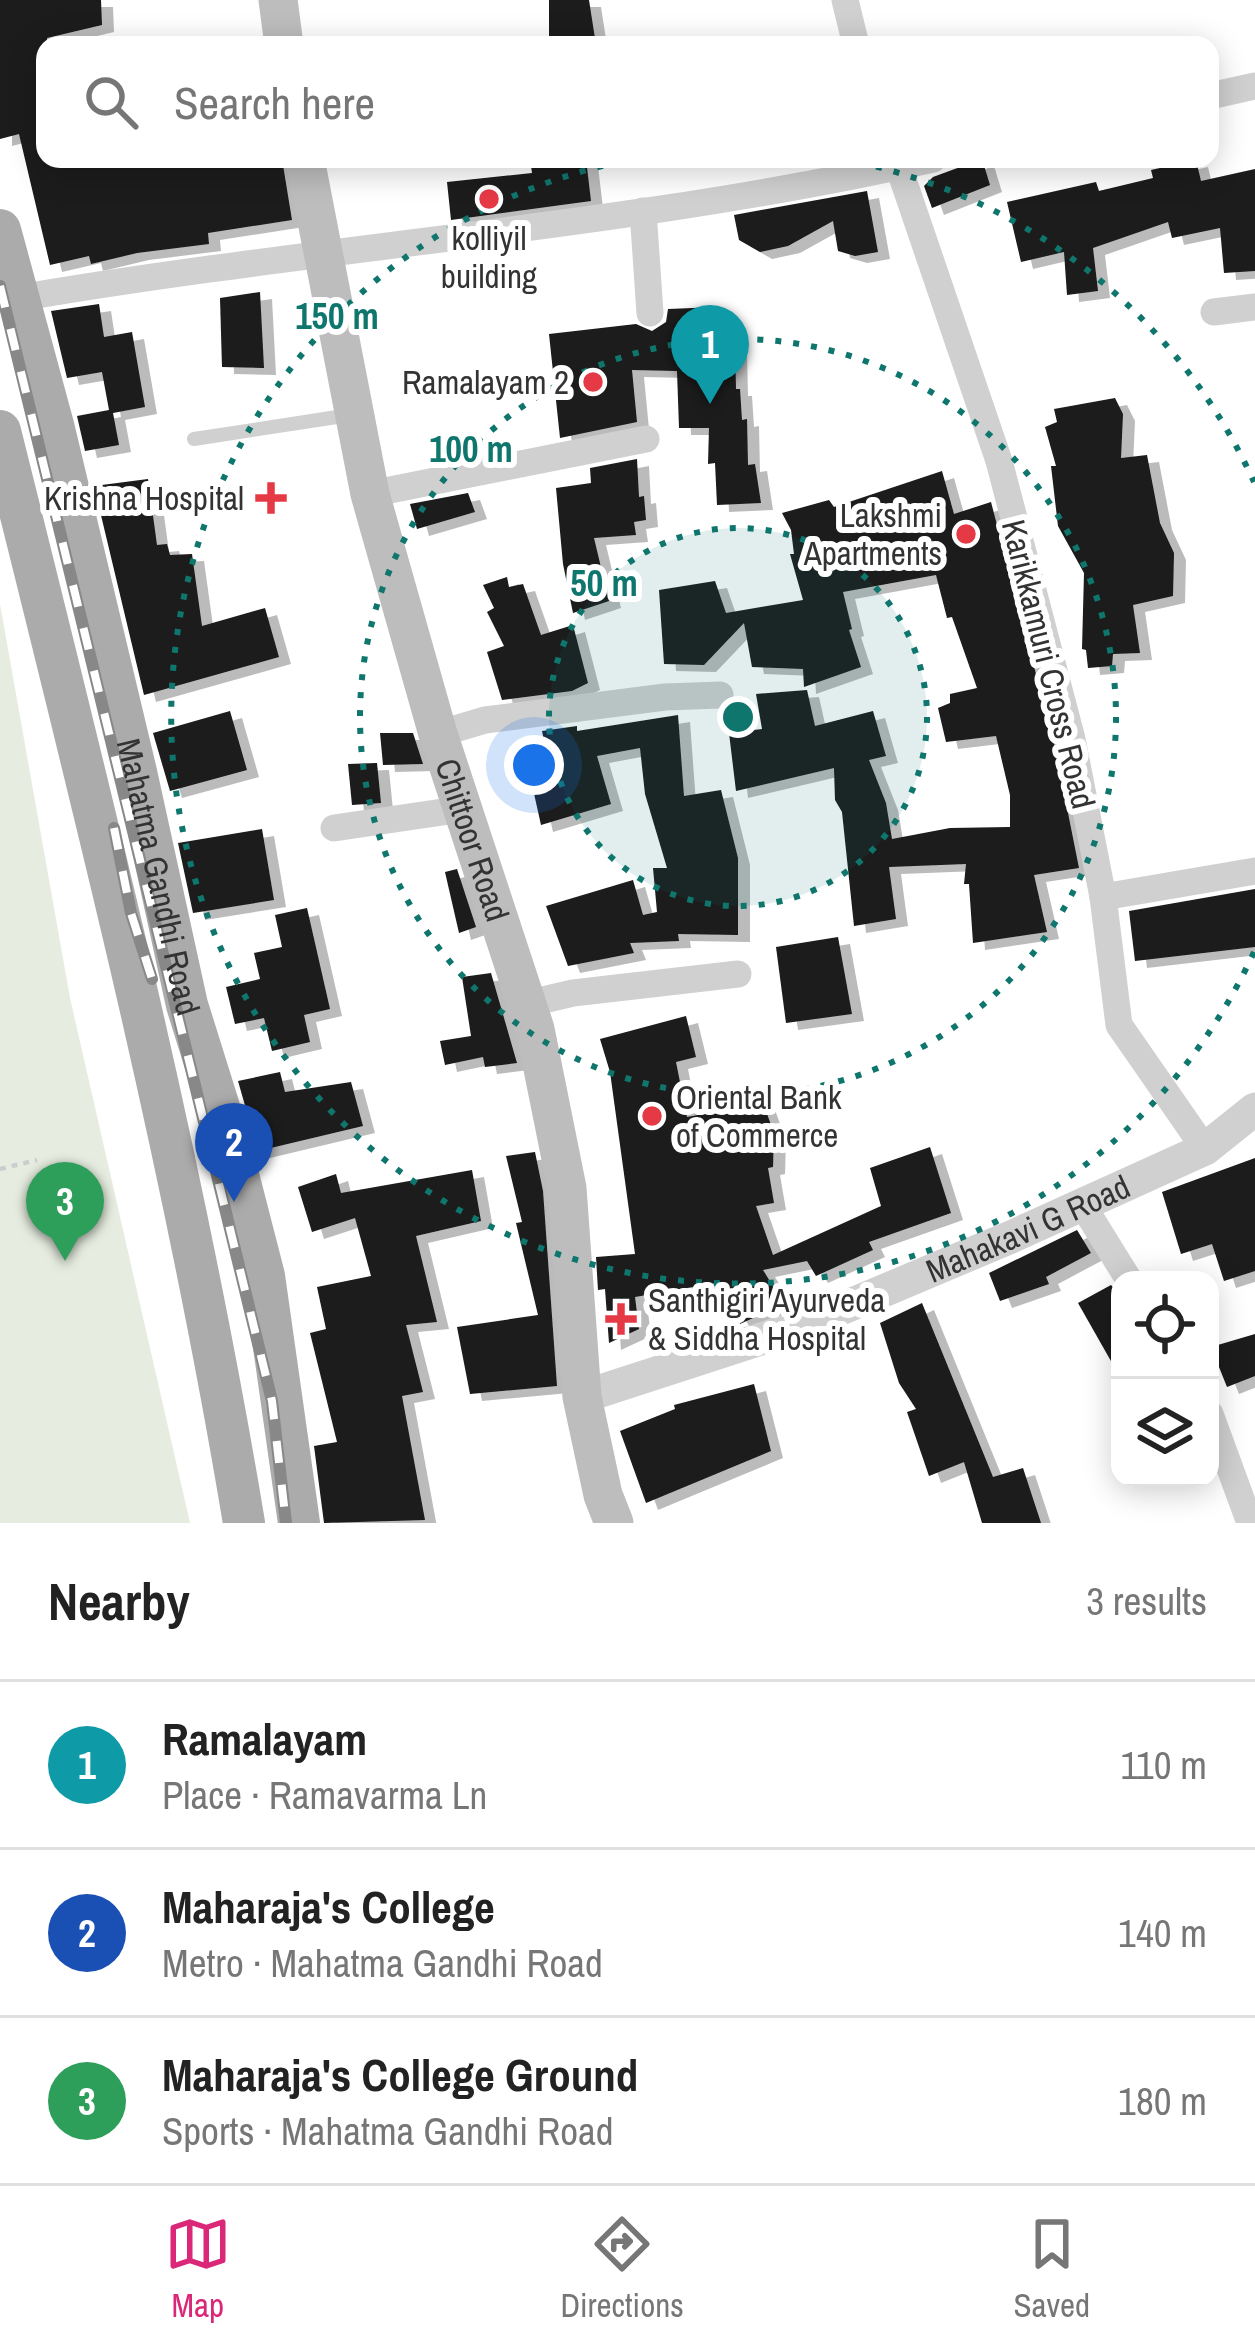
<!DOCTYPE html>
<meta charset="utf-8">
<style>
:root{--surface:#fff;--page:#f6f6f6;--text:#222;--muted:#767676;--line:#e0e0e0;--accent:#db2777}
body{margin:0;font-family:"Archivo Narrow",sans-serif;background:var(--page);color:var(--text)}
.controls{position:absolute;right:36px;bottom:36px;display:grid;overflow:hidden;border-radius:24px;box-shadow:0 6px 30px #0003}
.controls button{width:108px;height:108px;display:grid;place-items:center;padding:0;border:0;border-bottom:3px solid var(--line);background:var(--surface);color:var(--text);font:60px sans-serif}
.you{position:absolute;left:534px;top:765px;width:42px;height:42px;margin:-30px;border:9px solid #fff;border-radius:50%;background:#1a73e8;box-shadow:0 0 0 18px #1a73e833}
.badge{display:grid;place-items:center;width:78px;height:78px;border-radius:50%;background:var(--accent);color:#fff;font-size:39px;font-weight:700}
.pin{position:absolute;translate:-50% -99px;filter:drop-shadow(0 3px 6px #0008)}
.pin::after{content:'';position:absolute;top:63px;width:42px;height:36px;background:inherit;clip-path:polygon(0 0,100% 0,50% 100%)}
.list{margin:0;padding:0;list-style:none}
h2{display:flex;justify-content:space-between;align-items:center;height:156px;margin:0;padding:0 48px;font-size:51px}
h2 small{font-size:39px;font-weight:400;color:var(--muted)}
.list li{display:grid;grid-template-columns:78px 1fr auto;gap:36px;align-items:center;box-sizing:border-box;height:168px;padding:0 48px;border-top:3px solid var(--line)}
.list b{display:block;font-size:45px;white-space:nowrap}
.list p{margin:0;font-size:39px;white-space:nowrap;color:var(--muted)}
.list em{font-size:39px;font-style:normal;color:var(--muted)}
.icon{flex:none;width:66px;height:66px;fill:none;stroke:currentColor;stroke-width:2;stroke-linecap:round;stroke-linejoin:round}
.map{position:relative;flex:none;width:1255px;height:1523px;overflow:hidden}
.search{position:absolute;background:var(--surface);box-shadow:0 6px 30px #0003;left:36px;right:36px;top:36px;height:132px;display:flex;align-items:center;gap:30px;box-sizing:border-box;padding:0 42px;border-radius:24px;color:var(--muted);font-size:45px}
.sheet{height:660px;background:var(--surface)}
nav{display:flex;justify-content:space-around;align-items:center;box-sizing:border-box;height:168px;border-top:3px solid var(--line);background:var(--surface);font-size:33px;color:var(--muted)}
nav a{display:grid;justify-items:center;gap:6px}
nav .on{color:var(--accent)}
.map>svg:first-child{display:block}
.green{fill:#e6ecdf}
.building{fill:#1a1a1a;filter:url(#shadow)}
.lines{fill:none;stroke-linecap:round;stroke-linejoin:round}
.path{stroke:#cdcdcd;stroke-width:4.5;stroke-dasharray:6 6;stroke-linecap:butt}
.service{stroke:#d0d0d0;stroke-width:14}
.minor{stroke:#d0d0d0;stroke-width:27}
.tertiary{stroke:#d0d0d0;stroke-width:33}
.secondary{stroke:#bdbdbd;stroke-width:39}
.primary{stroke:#ababab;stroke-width:42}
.rail-casing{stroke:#888;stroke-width:12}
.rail{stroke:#fff;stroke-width:8;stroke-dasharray:22;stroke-linecap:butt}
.ring{fill:none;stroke:#0f766e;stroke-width:6;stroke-dasharray:6 12}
.poi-dot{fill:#e63946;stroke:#fff;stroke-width:4.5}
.labels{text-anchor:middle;stroke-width:12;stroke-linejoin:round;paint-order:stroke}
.poi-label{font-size:33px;fill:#333;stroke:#fff;text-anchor:end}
.street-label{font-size:33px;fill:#333;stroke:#fff}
.centre{fill:#0f766e;stroke:#fff;stroke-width:6}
.ring-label{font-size:36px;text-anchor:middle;font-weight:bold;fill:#0f766e;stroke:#fff;stroke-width:12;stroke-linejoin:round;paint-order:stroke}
</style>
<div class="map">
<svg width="1255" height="1523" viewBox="0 0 1255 1523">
<defs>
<filter id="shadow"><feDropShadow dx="12" dy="7" stdDeviation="0" flood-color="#0004"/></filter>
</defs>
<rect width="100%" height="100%" fill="#fff"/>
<!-- green -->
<polygon class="green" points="0,604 70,998 190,1523 0,1523"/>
<!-- building -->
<g class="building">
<polygon points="0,0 101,0 102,25 47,38 45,159 282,159 292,220 208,233 209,244 137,253 91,264 89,256 50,265 19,134 0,139"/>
<polygon points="549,0 589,0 596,45 549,45"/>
<polygon points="530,159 586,159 591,201 451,220 447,182 532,173"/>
<polygon points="982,159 990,185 932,208 924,186 933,177"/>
<polygon points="1196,160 1201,181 1255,169 1255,271 1224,273 1220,228 1172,238 1168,222 1093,248 1098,291 1067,295 1064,252 1021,262 1007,202 1096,182 1099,191 1153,178 1151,170"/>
<polygon points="867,191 878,252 855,256 838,251 833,221 788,246 760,252 739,240 734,215"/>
<polygon points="260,292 264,368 222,367 220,298"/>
<polygon points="99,304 104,337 132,332 145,407 113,413 119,445 85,451 77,416 109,410 102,372 67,378 51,311"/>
<polygon points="718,307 718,312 727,312 729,347 735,347 736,389 740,389 742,420 747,419 748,465 755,464 761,503 717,505 715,463 708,464 709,428 679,428 677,371 632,370 637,422 560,438 549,334 636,324 652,331 666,322 668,309"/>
<polygon points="1115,398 1123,414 1121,458 1147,455 1160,523 1174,553 1173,596 1133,605 1140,653 1113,654 1112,666 1088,668 1086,650 1082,649 1084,573 1058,526 1051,466 1056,466 1045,427 1057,422 1054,409"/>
<polygon points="637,459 639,497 644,496 646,520 634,522 636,535 594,538 609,601 573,613 563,564 556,488 591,483 590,468"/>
<polygon points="942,471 954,514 991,502 1054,743 1079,868 1034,875 1047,932 973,943 969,884 964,884 966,864 889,867 896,919 854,926 842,812 835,800 834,768 736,791 729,733 762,729 756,694 807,690 815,726 873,711 886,756 869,760 886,803 892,839 950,828 1010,827 1010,795 996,736 946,742 938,708 950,703 950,694 977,688 952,617 947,618 936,575 843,592 852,629 849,630 861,667 804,687 803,669 752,667 744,623 704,665 664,664 659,590 715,581 726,613 803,600 790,554 794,554 791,530 782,513 829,500 834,507"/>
<polygon points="148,479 157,545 167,544 170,555 192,554 202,626 265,608 279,657 144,695 94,486"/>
<polygon points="468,493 475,512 417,529 410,504"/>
<polygon points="507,577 509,587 523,584 541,635 573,625 588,683 572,691 502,700 487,652 504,646 487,612 494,608 483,585"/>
<polygon points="230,711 247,770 170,791 153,733"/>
<polygon points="678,715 684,796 721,790 738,858 738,935 678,934 679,941 630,943 634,953 568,966 546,906 633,880 643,915 657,912 653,868 667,868 645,794 640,748 597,756 611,804 541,825 529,771 546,768 540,746 545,745 542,731 577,726 577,731"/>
<polygon points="380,733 413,733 423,764 383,765"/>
<polygon points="377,763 381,803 352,805 348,764"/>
<polygon points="262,829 274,900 193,913 178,843"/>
<polygon points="457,869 476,927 459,933 445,872"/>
<polygon points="1255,889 1255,947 1135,961 1129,911"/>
<polygon points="307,908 330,1009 304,1015 310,1042 272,1051 264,1018 235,1024 226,987 260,979 254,953 282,947 275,915"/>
<polygon points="838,937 852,1014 786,1023 776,947"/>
<polygon points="491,973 517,1063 485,1067 483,1057 445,1065 440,1041 471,1036 462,977"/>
<polygon points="686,1016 696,1057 676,1062 687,1117 763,1103 774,1133 773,1167 768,1168 774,1203 756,1206 773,1255 881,1206 870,1168 930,1147 951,1213 869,1242 873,1250 816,1276 807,1261 763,1270 784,1304 740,1324 716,1283 635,1297 639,1329 609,1343 605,1289 598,1290 596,1257 635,1254 610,1072 600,1039"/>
<polygon points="280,1072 285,1092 351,1082 363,1126 258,1151 238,1081"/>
<polygon points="535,1152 543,1191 557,1386 470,1394 457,1327 538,1315 516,1223 522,1222 506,1156"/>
<polygon points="1255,1158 1255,1271 1224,1281 1212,1244 1181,1254 1162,1192"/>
<polygon points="472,1170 481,1221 416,1236 437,1322 406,1325 423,1392 402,1396 425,1520 324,1523 314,1446 337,1442 310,1333 326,1329 317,1287 371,1276 355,1218 312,1232 298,1187 336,1174 341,1193"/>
<polygon points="1077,1230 1091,1253 1046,1277 1049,1284 1000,1301 989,1273"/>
<polygon points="1111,1285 1120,1295 1120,1377 1078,1303"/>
<polygon points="922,1303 993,1477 1023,1468 1041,1523 982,1523 964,1462 929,1476 907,1412 916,1409 899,1383 880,1323"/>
<polygon points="1255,1334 1255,1376 1227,1387 1211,1347"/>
<polygon points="754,1384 771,1451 646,1503 620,1431 675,1409 674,1405"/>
</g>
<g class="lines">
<!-- path -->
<polyline class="path" points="0,1169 37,1160"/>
<!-- service -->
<polyline class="service" points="194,439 350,415"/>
<!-- minor -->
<g class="minor">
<polyline points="845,0 856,45"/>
<polyline points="1210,96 1255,86"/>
<polyline points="896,159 999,461 1072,739 1103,897 1119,1025 1205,1149"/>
<polyline points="643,211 650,313"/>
<path d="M 19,298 C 322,246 632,227 933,159"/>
<polyline points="1214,312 1255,307"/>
<polyline points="370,494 646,439"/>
<polyline points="438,734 485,720 665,697 720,695"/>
<polyline points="334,828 463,809"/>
<polyline points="1103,897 1255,871"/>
<polyline points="526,1004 573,993 738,974"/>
<polyline points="1082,1204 1129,1280"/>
<polyline points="1210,1414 1250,1523"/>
</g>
<!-- tertiary -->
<path class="tertiary" id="s1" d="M 582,1397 L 798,1327 L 1011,1237 L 1205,1149 L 1255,1109"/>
<!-- secondary -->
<g class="secondary">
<polyline points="278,0 284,45"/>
<path id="s2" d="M 305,159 L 370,494 L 438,734 L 535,1029 L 567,1188 L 582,1397 L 603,1495 L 614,1523"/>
</g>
<!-- primary -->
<g class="primary">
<path id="s3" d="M 0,230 L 53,425 L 136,772 L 187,1005 L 228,1136 L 264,1276 L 299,1523"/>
<path d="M 0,431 C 90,793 183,1155 244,1523"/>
</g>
<!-- rail casing -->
<g class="rail-casing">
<g id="rail">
<polyline points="0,286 272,1401 286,1523"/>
<polyline points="114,828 131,913 152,979"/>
</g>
</g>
<!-- rail -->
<use href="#rail" class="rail"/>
</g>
<!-- distance rings -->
<circle cx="738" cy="717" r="189" fill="#0f766e" fill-opacity=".12"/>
<g class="ring">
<circle cx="738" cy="717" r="189"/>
<circle cx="738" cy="717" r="378"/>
<path d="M1254 952A567 567 0 1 1 635 159M841 159A567 567 0 0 1 1254 482"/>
</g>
<!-- markers -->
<g class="poi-dot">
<circle cx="489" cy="199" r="12"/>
<circle cx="593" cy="382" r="12"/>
<path d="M265 480h12v12h12v12h-12v12h-12v-12h-12v-12h12z"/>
<circle cx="966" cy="534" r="12"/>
<circle cx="652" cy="1116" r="12"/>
<path d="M615 1301h12v12h12v12h-12v12h-12v-12h-12v-12h12z"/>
</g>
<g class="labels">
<!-- poi labels -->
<g class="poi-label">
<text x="489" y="250" text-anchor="middle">kolliyil<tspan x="489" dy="38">building</tspan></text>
<text x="569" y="394">Ramalayam 2</text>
<text x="244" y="510">Krishna Hospital</text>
<text x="942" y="527">Lakshmi<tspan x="942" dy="38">Apartments</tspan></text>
<text x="676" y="1109" text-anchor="start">Oriental Bank<tspan x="676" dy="38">of Commerce</tspan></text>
<text x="648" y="1312" text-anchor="start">Santhigiri Ayurveda<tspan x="648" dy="38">&amp; Siddha Hospital</tspan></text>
</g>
<!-- street labels -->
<g class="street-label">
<text transform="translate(1049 664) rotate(76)" y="12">Karikkamuri Cross Road</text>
<text dy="12" stroke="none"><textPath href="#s2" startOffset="702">Chittoor Road</textPath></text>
<text dy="12" stroke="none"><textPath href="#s3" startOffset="666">Mahatma Gandhi Road</textPath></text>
<text dy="12" stroke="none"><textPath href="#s1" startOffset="477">Mahakavi G Road</textPath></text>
</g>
</g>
<circle cx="738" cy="717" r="18" class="centre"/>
<g class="ring-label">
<text x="337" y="329">150 m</text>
<text x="471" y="462">100 m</text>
<text x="604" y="596">50 m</text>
</g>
</svg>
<div class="controls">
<button><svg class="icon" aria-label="locate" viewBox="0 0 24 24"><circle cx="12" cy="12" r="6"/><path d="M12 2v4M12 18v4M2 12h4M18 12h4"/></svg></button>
<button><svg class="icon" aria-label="layers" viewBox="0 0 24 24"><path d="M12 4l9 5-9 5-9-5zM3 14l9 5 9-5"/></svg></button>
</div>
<div class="you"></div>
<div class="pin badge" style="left:710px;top:404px;background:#0f9aa8">1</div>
<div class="pin badge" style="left:234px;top:1202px;background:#1a4fb4">2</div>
<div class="pin badge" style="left:65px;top:1261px;background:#2e9e5b">3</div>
<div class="search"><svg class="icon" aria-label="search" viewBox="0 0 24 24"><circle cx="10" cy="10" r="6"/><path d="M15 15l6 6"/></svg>Search here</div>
</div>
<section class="sheet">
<h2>Nearby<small>3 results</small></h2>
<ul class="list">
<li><span class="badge" style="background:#0f9aa8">1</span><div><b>Ramalayam</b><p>Place · Ramavarma Ln</p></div><em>110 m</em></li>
<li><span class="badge" style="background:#1a4fb4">2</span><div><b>Maharaja's College</b><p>Metro · Mahatma Gandhi Road</p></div><em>140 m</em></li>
<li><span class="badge" style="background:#2e9e5b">3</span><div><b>Maharaja's College Ground</b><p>Sports · Mahatma Gandhi Road</p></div><em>180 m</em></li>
</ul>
</section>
<nav>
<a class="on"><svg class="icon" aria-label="map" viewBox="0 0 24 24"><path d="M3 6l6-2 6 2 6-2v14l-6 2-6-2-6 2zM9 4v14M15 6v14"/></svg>Map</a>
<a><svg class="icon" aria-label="directions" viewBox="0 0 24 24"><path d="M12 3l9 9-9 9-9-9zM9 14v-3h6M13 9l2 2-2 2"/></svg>Directions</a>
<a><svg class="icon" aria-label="saved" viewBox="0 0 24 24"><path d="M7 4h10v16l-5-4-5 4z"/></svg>Saved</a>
</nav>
